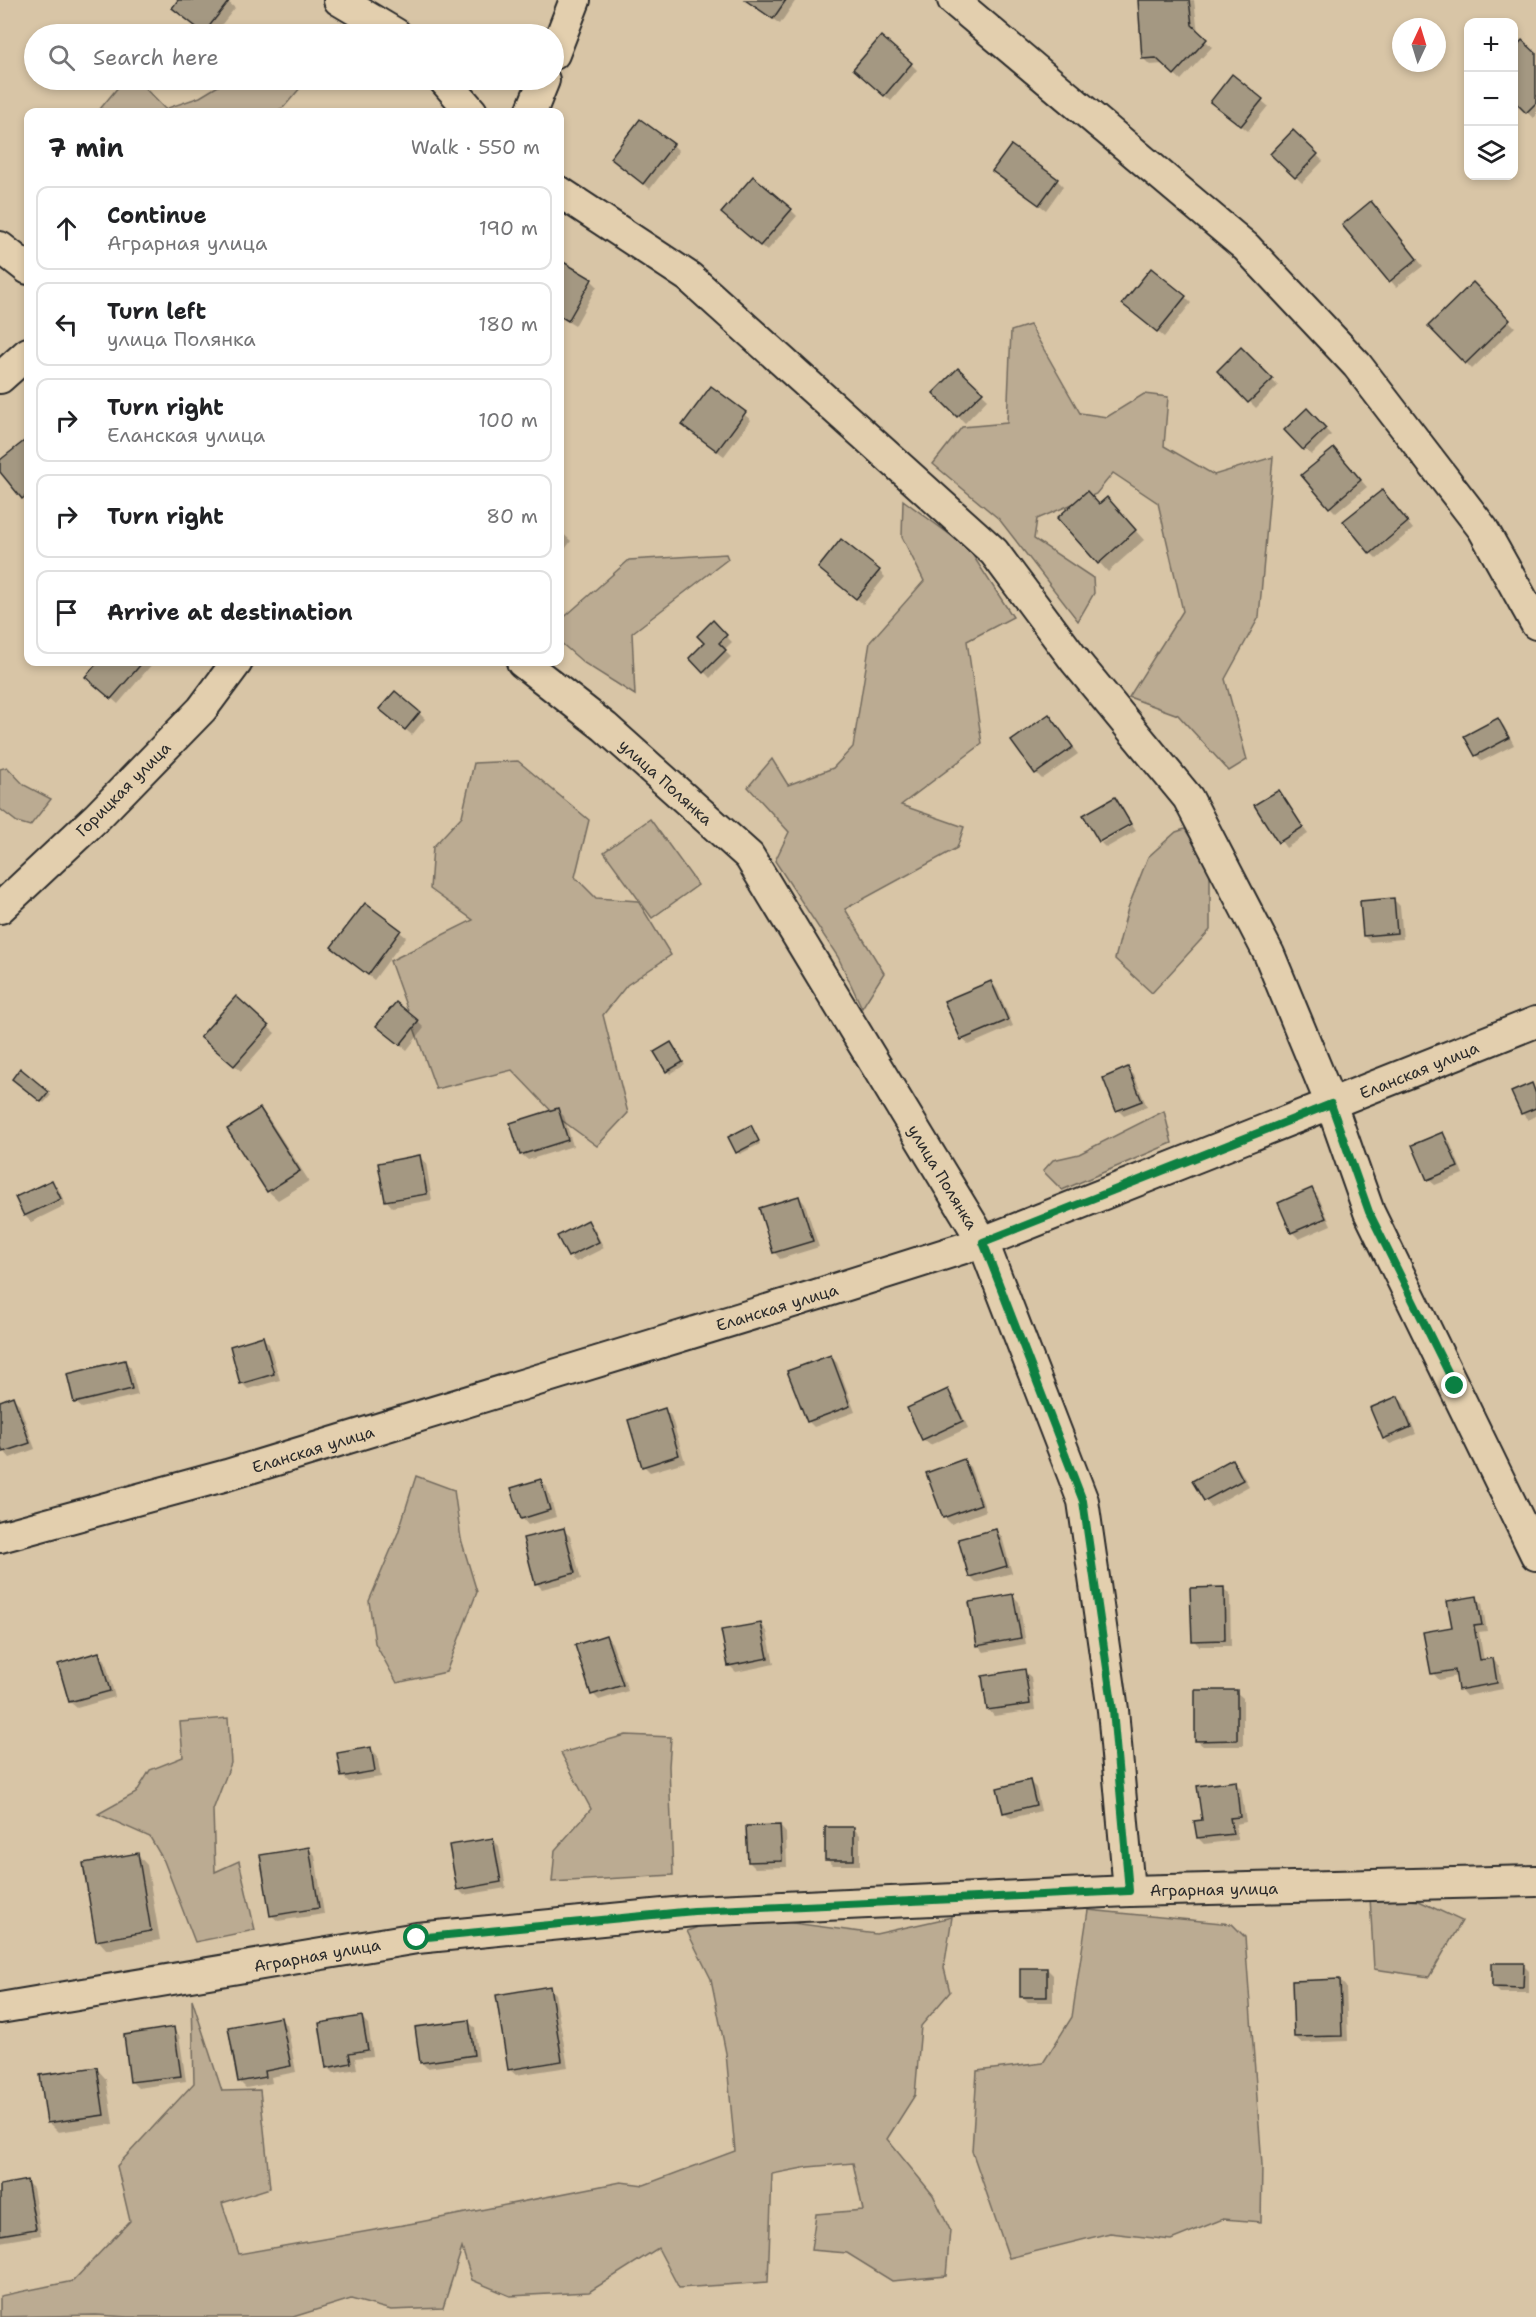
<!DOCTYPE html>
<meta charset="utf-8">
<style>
:root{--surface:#fff;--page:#f2f2f2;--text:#202124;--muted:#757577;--line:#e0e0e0}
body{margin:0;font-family:"Shantell Sans",sans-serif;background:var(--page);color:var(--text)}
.controls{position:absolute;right:18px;top:18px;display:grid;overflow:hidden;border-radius:12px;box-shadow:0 3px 9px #0003}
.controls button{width:54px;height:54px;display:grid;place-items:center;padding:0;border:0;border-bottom:2px solid var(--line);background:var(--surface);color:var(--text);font:30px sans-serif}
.compass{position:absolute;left:1392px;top:18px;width:54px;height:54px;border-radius:50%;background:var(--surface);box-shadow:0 3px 9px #0003;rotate:4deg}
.stop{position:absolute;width:18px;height:18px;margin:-14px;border:4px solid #0b8043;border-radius:50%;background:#fff}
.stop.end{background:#0b8043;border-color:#fff;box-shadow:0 2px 6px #0008}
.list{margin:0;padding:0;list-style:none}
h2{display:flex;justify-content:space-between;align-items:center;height:78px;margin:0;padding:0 24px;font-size:26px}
h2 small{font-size:20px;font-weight:400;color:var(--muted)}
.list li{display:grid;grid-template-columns:39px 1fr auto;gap:18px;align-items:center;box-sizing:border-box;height:84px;margin:0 12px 12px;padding:0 12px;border:2px solid var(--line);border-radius:12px}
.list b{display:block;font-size:22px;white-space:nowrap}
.list p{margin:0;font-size:20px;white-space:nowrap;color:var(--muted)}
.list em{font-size:20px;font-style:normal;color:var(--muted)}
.icon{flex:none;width:33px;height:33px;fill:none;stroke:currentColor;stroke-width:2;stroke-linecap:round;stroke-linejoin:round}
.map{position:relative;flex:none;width:1536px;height:2317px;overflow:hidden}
.search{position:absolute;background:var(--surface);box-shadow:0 3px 9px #0003;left:24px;top:24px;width:540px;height:66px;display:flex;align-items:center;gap:15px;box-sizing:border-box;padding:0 21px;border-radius:33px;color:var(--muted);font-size:22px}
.panel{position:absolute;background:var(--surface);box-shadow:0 3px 9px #0003;left:24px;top:108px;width:540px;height:558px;border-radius:12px}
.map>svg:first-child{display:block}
.green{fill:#bbab92;stroke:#736b5e;stroke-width:1.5}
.shadow{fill:#0003}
.building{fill:#a49882;stroke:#2b2b2b;stroke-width:1.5}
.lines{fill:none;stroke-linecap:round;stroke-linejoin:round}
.minor-casing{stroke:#2b2b2b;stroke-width:34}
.minor{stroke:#e3cfae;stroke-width:30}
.route{stroke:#0b8043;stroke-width:8}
.labels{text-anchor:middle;stroke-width:4.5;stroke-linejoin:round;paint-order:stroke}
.street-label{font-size:16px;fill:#2b2b2b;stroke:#e3cfae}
</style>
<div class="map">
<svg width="1536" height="2317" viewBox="0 0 1536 2317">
<rect width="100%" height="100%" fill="#d8c5a6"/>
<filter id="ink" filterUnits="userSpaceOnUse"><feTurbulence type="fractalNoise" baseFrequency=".0167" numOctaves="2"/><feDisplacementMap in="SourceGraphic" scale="12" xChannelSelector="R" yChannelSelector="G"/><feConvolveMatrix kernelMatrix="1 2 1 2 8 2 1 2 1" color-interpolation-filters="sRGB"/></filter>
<g filter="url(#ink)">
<!-- green -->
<g class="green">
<polygon points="124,80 137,80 165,109 200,97 228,80 307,80 284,107 275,112 103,112 100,109"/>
<polygon points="1030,325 1080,413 1107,417 1144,394 1168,397 1164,446 1214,475 1273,457 1259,617 1225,679 1247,760 1229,771 1178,715 1129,697 1183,611 1158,503 1113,473 1096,494 1037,519 1034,539 1093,578 1094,593 1078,621 999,519 933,464 962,427 1007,423 1011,331"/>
<polygon points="903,500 968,548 1013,617 967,641 982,744 901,805 964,827 957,848 845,909 884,973 862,1008 838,957 775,861 789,832 748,787 772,759 788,785 833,768 853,747 870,642 924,581 902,537"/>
<polygon points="726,554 728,559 632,633 635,695 584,663 560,642 560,621 629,560"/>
<polygon points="518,761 589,820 575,877 596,898 638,901 671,955 627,985 603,1015 628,1113 597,1146 556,1116 512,1070 436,1089 390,961 473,920 430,889 433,847 462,816 474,763"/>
<polygon points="7,767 24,785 51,799 30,826 17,822 0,809 0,769"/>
<polygon points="650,819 698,885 652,918 604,852"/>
<polygon points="1185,829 1210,867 1210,930 1152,993 1115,959 1128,908 1148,857 1176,832"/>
<polygon points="1164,1111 1172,1143 1062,1190 1043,1171 1053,1160 1079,1154"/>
<polygon points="416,1476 454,1490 461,1539 477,1592 446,1672 397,1683 375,1643 369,1601 398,1533"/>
<polygon points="228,1718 231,1763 213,1810 215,1872 239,1861 255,1930 195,1942 164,1861 150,1837 98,1814 136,1793 150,1770 183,1757 180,1722"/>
<polygon points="626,1735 671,1737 669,1766 673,1875 552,1882 555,1850 591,1809 561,1753"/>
<polygon points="1370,1897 1419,1901 1462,1921 1429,1977 1374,1969"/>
<polygon points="1088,1910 1232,1924 1245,1937 1262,2165 1261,2222 1223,2219 1171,2240 1110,2233 1009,2258 972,2151 977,2071 1043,2063 1072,2017"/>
<polygon points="732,1915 876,1934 952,1917 944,1968 950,1992 921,2026 915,2095 887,2139 933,2195 950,2230 946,2276 892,2281 847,2253 811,2250 816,2214 863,2210 853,2163 808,2167 772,2174 768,2282 679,2288 658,2248 589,2292 510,2296 472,2280 462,2248 443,2308 391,2310 351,2299 293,2317 128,2317 96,2315 0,2317 0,2296 73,2281 130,2221 117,2166 194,2083 192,1999 222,2091 260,2090 270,2188 222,2203 239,2254 420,2222 621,2182 644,2185 735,2151 726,2053 711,1979 687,1931"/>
</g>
<!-- shadow -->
<g class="shadow">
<polygon points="180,0 226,0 235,8 214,34 206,34 174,8"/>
<polygon points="745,0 796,0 780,24"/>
<polygon points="1139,0 1194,0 1198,33 1212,47 1181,80 1164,64 1150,65 1143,58"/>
<polygon points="1522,42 1536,56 1536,116 1533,118 1514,100 1514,51"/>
<polygon points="911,64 917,70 891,101 861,75"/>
<polygon points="1232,76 1268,106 1248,131 1218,108"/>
<polygon points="1293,132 1323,161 1302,183 1272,154"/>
<polygon points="673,145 679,151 650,189 612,158"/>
<polygon points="994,171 1057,180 1063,186 1046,210"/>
<polygon points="1377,209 1423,266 1396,287 1344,225"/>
<polygon points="791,210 797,216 767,251 729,219"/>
<polygon points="560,262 591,280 597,286 575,326 560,317"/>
<polygon points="1473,284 1515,327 1472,369 1430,326"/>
<polygon points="1185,297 1191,303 1164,337 1130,310"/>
<polygon points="1241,349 1278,386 1256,408 1219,371"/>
<polygon points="958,370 988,399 965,423 935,393"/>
<polygon points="711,388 751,420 724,456 690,431"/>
<polygon points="1307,410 1331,435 1311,455 1286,430"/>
<polygon points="28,439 28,504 0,469 0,462"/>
<polygon points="1340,456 1367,487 1336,513 1330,507"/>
<polygon points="1388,498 1413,529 1377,559 1371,553"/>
<polygon points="1100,506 1116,509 1144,540 1108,572 1099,562"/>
<polygon points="560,531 571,541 560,556"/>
<polygon points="879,571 885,577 863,604 826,574"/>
<polygon points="713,623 732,642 724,650 731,657 710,678 691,658 706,643"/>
<polygon points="100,662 152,662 153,663 118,704 87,677"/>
<polygon points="419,713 425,719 412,735 388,715"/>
<polygon points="1049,716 1078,754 1042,779 1036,773"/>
<polygon points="1498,720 1504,726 1514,745 1482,761 1476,755"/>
<polygon points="1278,792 1308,834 1286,848 1256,806"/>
<polygon points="1115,799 1131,822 1100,840"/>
<polygon points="1132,825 1136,831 1106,848 1101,843"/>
<polygon points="1394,900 1400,906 1403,939 1370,942 1364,936"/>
<polygon points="366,905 406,937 374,980 340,953"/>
<polygon points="991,982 997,989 1013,1026 969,1045 962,1039"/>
<polygon points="236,998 275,1033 241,1071 208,1043"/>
<polygon points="418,1022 424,1028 407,1050 384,1032"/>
<polygon points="673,1046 685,1065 670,1074 667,1071"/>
<polygon points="1128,1069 1134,1075 1147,1107 1124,1116 1118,1110"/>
<polygon points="17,1081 48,1093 51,1095 44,1103"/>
<polygon points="1531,1085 1536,1090 1536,1116 1528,1120 1522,1113"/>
<polygon points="260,1109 269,1119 309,1181 278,1200 268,1191"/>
<polygon points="557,1109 564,1116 573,1146 528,1160 521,1154"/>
<polygon points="751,1127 760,1144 740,1154 737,1152"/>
<polygon points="1443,1134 1449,1140 1463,1174 1435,1185 1428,1179"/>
<polygon points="419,1157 426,1163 432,1200 392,1207 386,1200"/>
<polygon points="52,1182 58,1188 66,1205 31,1222 25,1216 17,1198"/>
<polygon points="1312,1190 1318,1196 1331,1225 1299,1239 1292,1232 1280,1204"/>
<polygon points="799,1197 805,1204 819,1247 780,1259 774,1252"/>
<polygon points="588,1222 594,1228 604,1248 576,1262 569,1256"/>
<polygon points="263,1338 269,1344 280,1380 248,1389 242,1383"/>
<polygon points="830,1356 837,1363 855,1412 814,1427 808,1421"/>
<polygon points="125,1361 131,1368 138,1395 82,1408 75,1402"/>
<polygon points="948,1391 954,1397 968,1428 930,1445 923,1439"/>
<polygon points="13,1398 19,1404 35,1449 10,1458 4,1451 0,1440 0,1402"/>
<polygon points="1398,1398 1404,1404 1416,1434 1390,1444 1384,1438"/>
<polygon points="665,1410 671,1416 685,1462 650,1472 644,1466"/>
<polygon points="963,1461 970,1467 986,1511 951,1524 945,1518 928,1474"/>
<polygon points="1232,1461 1238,1467 1249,1486 1211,1507 1205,1500"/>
<polygon points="541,1481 547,1487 556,1517 528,1525 522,1518"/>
<polygon points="563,1530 570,1536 581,1579 542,1589 536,1583"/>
<polygon points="996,1530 1002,1537 1012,1573 976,1583 970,1577"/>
<polygon points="1224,1589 1230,1595 1231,1646 1199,1646 1193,1640"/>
<polygon points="1013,1596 1019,1602 1026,1644 984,1652 978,1645"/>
<polygon points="1476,1597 1482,1603 1487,1631 1479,1632 1484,1661 1492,1659 1499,1666 1503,1689 1466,1696 1460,1689 1457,1676 1439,1680 1433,1673 1454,1628"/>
<polygon points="761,1624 767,1631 774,1664 736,1672 729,1665"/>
<polygon points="606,1636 612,1643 628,1691 599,1700 593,1694"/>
<polygon points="99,1654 105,1660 115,1697 77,1708 70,1702"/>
<polygon points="1024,1671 1031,1677 1035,1710 994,1716 988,1709"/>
<polygon points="1236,1692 1243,1698 1243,1746 1203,1746 1196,1740"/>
<polygon points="370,1748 377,1755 381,1777 349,1782 342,1776"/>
<polygon points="1030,1782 1036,1788 1041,1811 1011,1818 1004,1812"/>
<polygon points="1235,1783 1241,1789 1246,1822 1236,1824 1238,1840 1204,1844 1198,1838 1204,1821"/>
<polygon points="780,1826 786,1833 787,1867 755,1868 749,1862"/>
<polygon points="854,1829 860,1835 860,1865 833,1865 826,1859"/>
<polygon points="492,1839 499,1846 506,1888 464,1895 458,1889"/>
<polygon points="309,1849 315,1855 324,1914 278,1921 271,1915"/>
<polygon points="138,1855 147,1865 160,1940 107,1950 98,1940"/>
<polygon points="1523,1965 1529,1971 1529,1993 1500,1993 1493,1986"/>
<polygon points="1047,1969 1053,1975 1053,2002 1028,2002 1022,1996"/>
<polygon points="1340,1980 1346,1987 1348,2041 1302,2043 1295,2037"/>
<polygon points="549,1988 555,1994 568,2067 516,2075 509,2069"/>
<polygon points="362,2018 368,2024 373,2056 355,2058 357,2069 334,2073 328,2067"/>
<polygon points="281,2019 287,2025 296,2072 271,2077 272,2083 246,2088 239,2081"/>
<polygon points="469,2022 475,2028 479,2061 427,2068 421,2062"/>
<polygon points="173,2029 179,2035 186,2081 138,2088 132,2082"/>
<polygon points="97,2069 106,2079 113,2124 58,2132 48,2122"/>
<polygon points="26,2182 33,2188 41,2235 0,2242 0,2186"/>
</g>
<!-- building -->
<g class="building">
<polygon points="178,0 228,0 229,1 204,33 172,8"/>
<polygon points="745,0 786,0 773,19"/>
<polygon points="1138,0 1189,0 1192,25 1207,39 1174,75 1156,58 1142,59"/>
<polygon points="881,36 912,63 884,96 853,69"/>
<polygon points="1522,40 1536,53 1536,103 1526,113 1514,101 1514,49"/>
<polygon points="1232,74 1263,99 1241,126 1210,102"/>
<polygon points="640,119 674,144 643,184 610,158"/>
<polygon points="1293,130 1318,154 1295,178 1270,154"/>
<polygon points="1011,145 1058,179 1039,205 992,171"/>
<polygon points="753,176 792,209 760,246 721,213"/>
<polygon points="1371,201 1417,259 1389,282 1342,225"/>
<polygon points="560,260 592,279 568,321 560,316"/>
<polygon points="1151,268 1186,296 1157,332 1122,304"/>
<polygon points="1473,282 1510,320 1465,364 1428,326"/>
<polygon points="1241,347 1273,379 1248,403 1217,371"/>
<polygon points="958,368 983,392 957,417 933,393"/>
<polygon points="711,386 746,412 717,451 682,425"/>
<polygon points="1307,408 1326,428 1303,450 1284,430"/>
<polygon points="28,438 28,494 22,499 0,472 0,460"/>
<polygon points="1334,448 1361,480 1329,508 1301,475"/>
<polygon points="1382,490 1408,522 1370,554 1343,521"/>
<polygon points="1087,491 1099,504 1107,497 1136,530 1098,564 1057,518"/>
<polygon points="841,539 880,570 856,599 818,568"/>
<polygon points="713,620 727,635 719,643 726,650 703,673 689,658 704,643 697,636"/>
<polygon points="98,662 143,662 111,699 85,677"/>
<polygon points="395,691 420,712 405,730 379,709"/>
<polygon points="1049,714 1073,747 1035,774 1011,741"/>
<polygon points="1498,718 1509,738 1475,756 1464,736"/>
<polygon points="1279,790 1303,827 1278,843 1254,805"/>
<polygon points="1115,797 1131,824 1099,842 1083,815"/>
<polygon points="1394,898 1397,933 1363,936 1360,901"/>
<polygon points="365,903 401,930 368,975 331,947"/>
<polygon points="991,981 1008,1020 961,1040 944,1001"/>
<polygon points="236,996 269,1026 234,1066 200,1037"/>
<polygon points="396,1002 419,1021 400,1045 376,1026"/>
<polygon points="671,1042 683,1062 666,1072 654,1052"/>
<polygon points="1128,1067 1142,1101 1116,1111 1103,1078"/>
<polygon points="20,1068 49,1092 41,1102 12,1079"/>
<polygon points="1532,1083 1536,1094 1536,1108 1521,1114 1511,1092"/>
<polygon points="260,1108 300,1171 267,1192 227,1129"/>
<polygon points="558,1108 568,1140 520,1155 510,1123"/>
<polygon points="751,1125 759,1141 736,1153 728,1137"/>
<polygon points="1443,1132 1458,1167 1427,1180 1412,1145"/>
<polygon points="420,1155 427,1194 385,1201 378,1163"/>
<polygon points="52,1180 61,1199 24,1216 15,1197"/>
<polygon points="1312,1188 1326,1218 1291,1233 1278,1203"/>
<polygon points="799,1196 813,1241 773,1253 759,1208"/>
<polygon points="588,1220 599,1242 568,1257 557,1236"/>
<polygon points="263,1336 274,1374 240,1384 230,1346"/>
<polygon points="831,1355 850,1406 807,1422 787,1371"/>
<polygon points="125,1360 132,1389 74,1403 67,1374"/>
<polygon points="948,1389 963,1421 922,1440 907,1408"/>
<polygon points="13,1396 30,1443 3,1452 0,1444 0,1401"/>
<polygon points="1398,1396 1411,1427 1383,1439 1370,1408"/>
<polygon points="665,1408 679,1455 642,1467 628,1420"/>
<polygon points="964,1459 981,1504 943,1518 926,1473"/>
<polygon points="1232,1459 1243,1480 1204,1501 1192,1481"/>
<polygon points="541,1479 550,1510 521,1519 511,1488"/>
<polygon points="564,1528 575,1573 535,1584 523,1538"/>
<polygon points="996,1529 1007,1566 969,1577 958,1539"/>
<polygon points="1224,1587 1225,1640 1192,1641 1190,1588"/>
<polygon points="1013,1594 1021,1638 977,1646 969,1602"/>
<polygon points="1477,1596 1482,1625 1474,1626 1480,1660 1493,1658 1497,1683 1458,1690 1455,1670 1431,1674 1423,1632 1452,1627 1447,1601"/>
<polygon points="761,1623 768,1658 728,1666 721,1630"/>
<polygon points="606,1635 623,1685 591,1695 575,1645"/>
<polygon points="99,1652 110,1691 69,1702 58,1664"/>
<polygon points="1025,1669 1030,1704 987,1710 982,1676"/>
<polygon points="1195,1690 1237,1690 1237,1740 1195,1741"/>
<polygon points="371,1747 375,1771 341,1777 337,1753"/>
<polygon points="1030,1780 1036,1805 1003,1813 997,1788"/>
<polygon points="1236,1781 1240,1817 1230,1818 1233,1834 1197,1838 1194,1821 1202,1820 1197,1786"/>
<polygon points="780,1825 782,1861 748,1862 746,1826"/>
<rect x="825" y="1827" width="29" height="33"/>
<polygon points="493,1838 501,1882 457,1890 449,1845"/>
<polygon points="309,1847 319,1908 270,1916 260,1855"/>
<polygon points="138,1853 151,1931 96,1941 83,1863"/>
<polygon points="1492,1963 1524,1963 1523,1988 1492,1987"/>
<rect x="1020" y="1968" width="27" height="29"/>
<polygon points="1340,1979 1342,2036 1294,2037 1292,1981"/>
<polygon points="550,1986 562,2061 508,2070 496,1995"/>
<polygon points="362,2016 368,2050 349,2053 351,2063 326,2068 319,2023"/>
<polygon points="281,2017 291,2066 265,2071 266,2077 238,2082 228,2027"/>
<polygon points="469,2020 474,2055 420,2063 415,2027"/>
<polygon points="174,2027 181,2076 130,2082 124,2035"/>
<polygon points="97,2067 104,2115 47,2123 40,2075"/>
<polygon points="27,2180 36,2229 0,2235 0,2185"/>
</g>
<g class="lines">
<!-- minor casing -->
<g class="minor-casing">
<g id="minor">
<polyline points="339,0 396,34"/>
<polyline points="953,0 1246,247 1357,365 1483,529 1536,624"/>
<polyline points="554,54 575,0"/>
<polyline points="444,80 472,112"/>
<polyline points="531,112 544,80"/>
<polyline points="560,192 689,277 994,552 1076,662 1188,798 1269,954 1331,1104 1369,1212 1536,1555"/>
<polyline points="0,247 28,269"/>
<polyline points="0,378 28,353"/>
<polyline points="522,662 605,727 749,856 983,1242 1083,1501 1113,1710 1129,1891"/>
<polyline points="0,908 97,817 202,709 237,662"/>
<polyline points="0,1537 227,1475 819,1294 983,1242 1536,1022"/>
<polyline points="0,2008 417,1938 694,1911 1129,1891 1536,1881"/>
</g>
</g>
<!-- minor -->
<use href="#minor" class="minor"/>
</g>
</g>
<g class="lines" filter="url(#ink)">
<!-- route -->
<polyline class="route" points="417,1938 694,1911 1129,1891 1113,1710 1083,1501 983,1242 1331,1104 1369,1212 1455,1386"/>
</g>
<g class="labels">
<!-- street labels -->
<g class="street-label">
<text transform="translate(666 782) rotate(42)" y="6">улица Полянка</text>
<text transform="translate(123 789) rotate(-45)" y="6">Горицкая улица</text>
<text transform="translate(1419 1070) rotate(-22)" y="6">Еланская улица</text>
<text transform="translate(943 1177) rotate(59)" y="6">улица Полянка</text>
<text transform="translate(777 1307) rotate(-17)" y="6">Еланская улица</text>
<text transform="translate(313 1449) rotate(-17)" y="6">Еланская улица</text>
<text transform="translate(1214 1889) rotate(-1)" y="6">Аграрная улица</text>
<text transform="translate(317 1955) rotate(-10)" y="6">Аграрная улица</text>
</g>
</g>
</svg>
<div class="controls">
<button>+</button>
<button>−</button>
<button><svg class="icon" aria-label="layers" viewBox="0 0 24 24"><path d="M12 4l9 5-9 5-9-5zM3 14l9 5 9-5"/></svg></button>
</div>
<svg class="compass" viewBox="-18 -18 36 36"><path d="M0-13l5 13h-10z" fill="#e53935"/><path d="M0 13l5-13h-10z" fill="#757577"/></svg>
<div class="stop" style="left:417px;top:1938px"></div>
<div class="stop end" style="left:1455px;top:1386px"></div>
<div class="search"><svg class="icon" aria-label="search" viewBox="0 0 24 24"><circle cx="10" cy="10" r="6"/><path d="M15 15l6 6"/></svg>Search here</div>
<section class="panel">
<h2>7 min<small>Walk · 550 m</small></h2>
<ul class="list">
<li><svg class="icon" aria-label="ahead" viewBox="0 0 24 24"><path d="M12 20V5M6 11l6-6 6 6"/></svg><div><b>Continue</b><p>Аграрная улица</p></div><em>190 m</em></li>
<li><svg class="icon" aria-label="left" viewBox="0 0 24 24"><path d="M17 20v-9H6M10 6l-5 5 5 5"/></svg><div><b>Turn left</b><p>улица Полянка</p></div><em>180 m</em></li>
<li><svg class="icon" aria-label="right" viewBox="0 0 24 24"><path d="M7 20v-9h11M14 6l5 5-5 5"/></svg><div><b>Turn right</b><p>Еланская улица</p></div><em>100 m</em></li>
<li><svg class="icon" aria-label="right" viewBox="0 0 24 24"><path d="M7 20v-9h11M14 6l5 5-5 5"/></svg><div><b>Turn right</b></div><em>80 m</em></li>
<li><svg class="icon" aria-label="arrive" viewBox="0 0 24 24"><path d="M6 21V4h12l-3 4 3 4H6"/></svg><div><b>Arrive at destination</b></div></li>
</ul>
</section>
</div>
